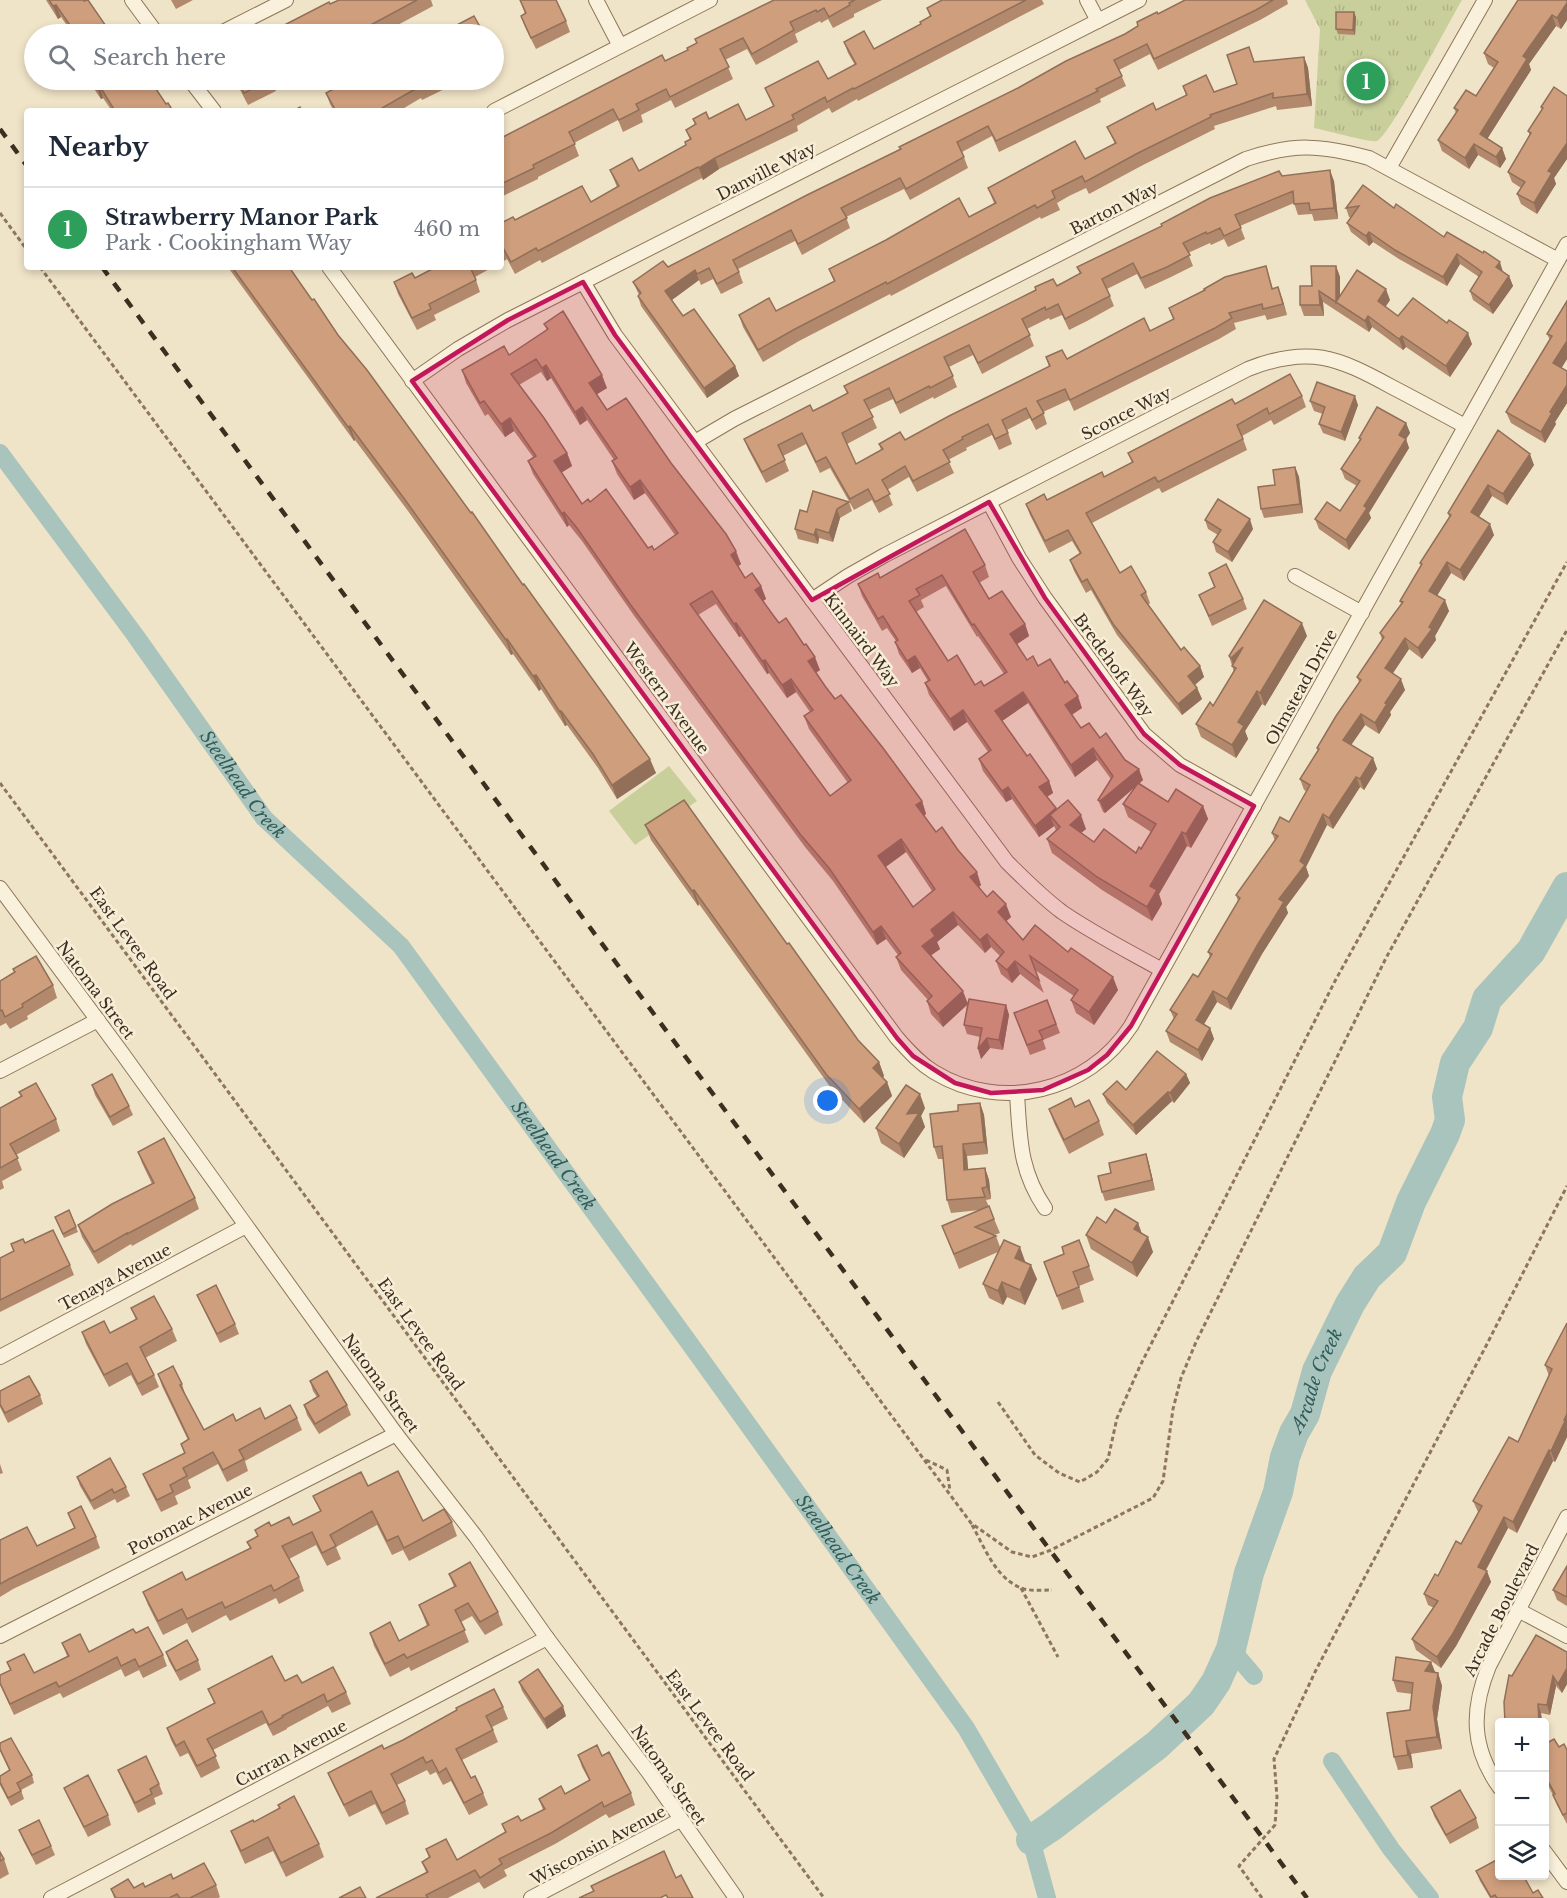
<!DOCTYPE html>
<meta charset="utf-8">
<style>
:root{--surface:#fff;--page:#f6f6f7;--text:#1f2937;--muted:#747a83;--line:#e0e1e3;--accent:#9e2a2b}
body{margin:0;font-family:"Libre Baskerville",serif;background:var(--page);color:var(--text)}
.controls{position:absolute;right:18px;bottom:18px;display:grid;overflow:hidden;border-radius:6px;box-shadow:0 3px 9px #0003}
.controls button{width:54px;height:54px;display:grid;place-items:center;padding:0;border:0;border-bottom:2px solid var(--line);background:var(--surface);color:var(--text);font:30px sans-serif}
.you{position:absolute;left:828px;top:1101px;width:21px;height:21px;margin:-15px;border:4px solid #fff;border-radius:50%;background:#1a73e8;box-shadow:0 0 0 9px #1a73e833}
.badge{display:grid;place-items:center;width:39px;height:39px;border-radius:50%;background:var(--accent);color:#fff;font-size:20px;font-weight:700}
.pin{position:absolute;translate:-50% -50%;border:3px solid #fff;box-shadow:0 2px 6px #0006}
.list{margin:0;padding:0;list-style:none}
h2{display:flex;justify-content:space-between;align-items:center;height:78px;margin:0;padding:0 24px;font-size:26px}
h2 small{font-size:20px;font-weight:400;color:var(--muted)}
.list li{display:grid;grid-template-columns:39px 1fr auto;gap:18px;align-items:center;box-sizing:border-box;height:84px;padding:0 24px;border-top:2px solid var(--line)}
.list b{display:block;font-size:22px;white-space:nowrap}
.list p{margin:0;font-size:20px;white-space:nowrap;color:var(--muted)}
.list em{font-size:20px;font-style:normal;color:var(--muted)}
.icon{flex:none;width:33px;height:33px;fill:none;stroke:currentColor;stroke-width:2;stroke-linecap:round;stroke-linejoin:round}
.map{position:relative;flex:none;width:1567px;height:1898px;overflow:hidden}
.search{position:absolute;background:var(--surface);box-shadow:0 3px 9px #0003;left:24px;top:24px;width:480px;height:66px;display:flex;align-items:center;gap:15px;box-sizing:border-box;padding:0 21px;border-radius:33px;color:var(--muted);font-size:22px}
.panel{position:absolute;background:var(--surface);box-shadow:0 3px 9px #0003;left:24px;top:108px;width:480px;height:162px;border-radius:6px}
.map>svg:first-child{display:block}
.grass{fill:#c9cf9b}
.park{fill:url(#park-tufts)}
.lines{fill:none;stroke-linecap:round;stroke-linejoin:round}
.canal{stroke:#a9c4bc;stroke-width:18}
.river{stroke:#a9c4bc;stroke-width:30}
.minor-casing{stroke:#8d765c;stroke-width:16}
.path{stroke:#8d765c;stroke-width:3;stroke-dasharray:4.5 3;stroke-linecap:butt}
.minor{stroke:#faf1dc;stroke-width:14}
.rail{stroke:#3d2e20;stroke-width:4.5;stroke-dasharray:10 10;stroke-linecap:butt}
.wall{fill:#b2896c;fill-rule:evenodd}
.shaded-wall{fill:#916f58}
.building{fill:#cf9f7d;stroke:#916f58;stroke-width:1.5;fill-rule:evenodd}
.marked{fill:#c2185b;fill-opacity:0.2;stroke:#c2185b;stroke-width:4.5;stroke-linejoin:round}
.labels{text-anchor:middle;stroke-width:5;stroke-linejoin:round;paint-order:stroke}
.street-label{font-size:16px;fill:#3d2e20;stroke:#f7eed8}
.water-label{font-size:18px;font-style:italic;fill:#2f5d5a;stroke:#f7eed8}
</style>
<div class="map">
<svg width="1567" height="1898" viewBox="0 0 1567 1898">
<defs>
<pattern id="park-tufts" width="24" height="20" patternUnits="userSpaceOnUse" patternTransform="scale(1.5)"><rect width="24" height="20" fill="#c9cf9b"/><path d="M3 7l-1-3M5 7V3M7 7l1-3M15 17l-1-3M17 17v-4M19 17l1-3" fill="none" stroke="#aeb285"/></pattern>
</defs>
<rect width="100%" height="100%" fill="#f0e4c8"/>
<!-- grass -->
<polygon class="grass" points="669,766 697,801 635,845 609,811"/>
<!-- park -->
<path class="park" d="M 1305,0 L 1462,0 C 1450,20 1390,136 1377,141 C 1371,143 1325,130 1314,128 L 1320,29 Z"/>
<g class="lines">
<!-- canal -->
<g class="canal">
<path id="s1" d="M 0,453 L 135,635 L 264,818 L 401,946 L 698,1355 L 966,1728 L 1031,1840 L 1047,1898"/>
<polyline points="1231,1649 1254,1676"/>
<polyline points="1332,1761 1391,1849 1430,1898"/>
</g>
<!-- river -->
<path class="river" id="s2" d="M 1031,1840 L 1052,1826 L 1157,1745 L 1201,1704 L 1216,1682 L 1231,1649 L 1249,1573 L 1278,1492 L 1285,1457 L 1294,1433 L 1305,1414 L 1317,1371 L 1350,1304 L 1367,1277 L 1392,1253 L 1411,1202 L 1445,1134 L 1450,1120 L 1447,1097 L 1455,1063 L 1478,1028 L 1487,999 L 1531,951 L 1567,887"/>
<!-- minor casing -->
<g class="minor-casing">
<g id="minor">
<polyline points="132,0 157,34"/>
<polyline points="596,0 620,46"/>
<polyline points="1087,0 1098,21"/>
<polyline points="219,34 286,0"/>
<polyline points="190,80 214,111"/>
<polyline points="494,111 710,0"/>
<polyline points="1389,168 1485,0"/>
<path d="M 329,267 L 897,1038 C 908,1050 919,1063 934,1072 C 1001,1113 1088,1092 1131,1026 L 1567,244"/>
<path d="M 583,282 L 615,335 L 1007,862 C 1025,880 1042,897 1062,912 C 1094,934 1128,951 1162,970"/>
<polyline points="412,381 458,349 508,320 1139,0"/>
<path d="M 695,442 L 734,419 L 1246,159 C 1294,143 1321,145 1369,158 L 1558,260"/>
<polyline points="989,502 1019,558 1045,598 1144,734 1180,765 1254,806"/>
<polyline points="1295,576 1362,613"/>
<path d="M 812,600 L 848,576 L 885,555 L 1248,369 C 1309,345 1337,357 1392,387 C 1417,400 1441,413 1465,426"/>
<polyline points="0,888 122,1053 396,1434 476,1537 547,1638 649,1773 736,1898"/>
<polyline points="0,1071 98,1020"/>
<path d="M 1017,1094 C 1020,1137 1019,1170 1045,1208"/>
<polyline points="0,1357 246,1226"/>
<polyline points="1518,1610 1567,1636"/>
<polyline points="0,1636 396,1434"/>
<path d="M 1500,1788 C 1471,1748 1471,1710 1489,1666 L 1567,1517"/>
<polyline points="1544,1851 1567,1882"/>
<polyline points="51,1898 547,1638"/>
<polyline points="531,1898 680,1820"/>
</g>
</g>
<!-- path -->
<g class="path">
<polyline points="0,213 27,250"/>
<polyline points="40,267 971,1523 1012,1552 1032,1557 1051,1550 1153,1498 1163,1481 1173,1409 1181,1378 1196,1342 1386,958 1567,630"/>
<polyline points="0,783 824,1898"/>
<polyline points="998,1402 1035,1455 1059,1473 1080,1482 1097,1472 1108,1459 1117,1418 1140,1366 1335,981 1567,562"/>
<polyline points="926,1460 947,1470 950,1491"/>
<path d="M 972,1525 C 985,1548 996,1580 1024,1589 C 1032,1591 1043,1590 1052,1590"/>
<polyline points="1021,1588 1058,1657"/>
<polyline points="1262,1898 1239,1866 1275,1825 1277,1797 1274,1759 1316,1670 1486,1346 1567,1186"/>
</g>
<!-- minor -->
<use href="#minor" class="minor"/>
<!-- rail -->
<g class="rail">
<polyline points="0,129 27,166"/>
<polyline points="102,267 1307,1898"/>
</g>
</g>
<!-- wall -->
<g class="wall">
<polygon points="46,0 84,0 110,32 117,34 73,34 61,17 58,19"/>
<polygon points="171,0 193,0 176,9"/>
<polygon points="339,0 431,0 433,6 381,34 267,34"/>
<polygon points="520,0 566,21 570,32 536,49 525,27 521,16 525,14"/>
<polygon points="774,0 882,0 854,14 854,17 833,28 828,19 821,23 820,21 795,34 798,42 756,65 747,49 725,60 733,79 675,108 671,100 641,115 643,122 623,132 618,120 574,143 579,156 538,177 538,179 501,197 501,138 688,50 697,44"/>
<polygon points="942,0 1042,0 1044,4 858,101 857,99 832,113 829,108 797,126 798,131 719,169 703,180 702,178 542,263 540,260 515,274 507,259 501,263 501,223 591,202 617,187 610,170 639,171 686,145 690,140 686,130 695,125 693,119 709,119 746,120 773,106 765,88 828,79 855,65 848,53 844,42 874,49 920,25 930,17 927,8"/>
<polygon points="1185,0 1287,0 1288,4 1260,20 1158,70 1150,54 1119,70 1126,86 1100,99 1101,102 999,152 992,136 962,152 968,168 910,200 904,189 846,217 850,228 802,255 795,241 738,269 743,283 721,294 713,279 701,285 699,280 672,300 683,316 735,366 739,376 707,398 641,306 638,296 639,295 633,282 668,267 900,149 1125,34 1158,14"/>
<polygon points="1567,0 1567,20 1561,29 1556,26 1529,64 1531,70 1487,139 1502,148 1506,159 1500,168 1478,155 1469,169 1442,151 1438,140 1456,113 1454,108 1476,96 1494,68 1488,64 1484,53"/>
<polygon points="1356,17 1355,35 1338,34 1336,29"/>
<polygon points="1304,57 1308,68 1312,106 1277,110 1276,106 1214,126 1215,129 1143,165 1089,194 1086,188 1069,196 1057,203 1060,210 1041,219 1040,217 891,296 890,294 799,341 763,362 743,327 739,315 776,311 834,282 829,269 969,217 994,203 988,188 1085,159 1115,144 1107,127 1156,110 1186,96 1183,86 1214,92 1237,84 1254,62"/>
<polygon points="88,80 150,80 166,104 173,111 112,111 103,98 101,99"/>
<polygon points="235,80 272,80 276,91 248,105"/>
<polygon points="380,80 463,80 422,100 421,98 399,111 334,111 330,104 326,93"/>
<polygon points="1567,96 1567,159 1554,178 1556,184 1537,214 1521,204 1517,194 1521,188 1512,182 1508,172 1530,136 1528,131 1542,110 1541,107"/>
<polygon points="1282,176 1334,181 1338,219 1314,221 1312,214 1298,215 1294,203 1240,226 1245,239 1228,247 1224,239 1211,245 1210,243 1188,253 1193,266 1171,277 1145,289 1137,274 1107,289 1114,306 1087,321 1069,330 1062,315 1050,320 1049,318 1027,329 1034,346 982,374 973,355 949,367 957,387 934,399 933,397 900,414 893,399 869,410 877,428 847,444 856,464 881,450 879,444 905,440 1049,367 1046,357 1067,359 1150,331 1173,319 1169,308 1266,266 1273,289 1282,298 1287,315 1267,320 1265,315 1234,323 1236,329 1219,339 1074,411 1069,400 1043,412 1047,424 1036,430 1030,418 1007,430 1012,444 999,450 992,435 966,448 967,450 948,460 954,473 917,492 909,477 887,490 893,505 879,513 872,500 854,510 830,468 820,473 806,444 783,456 789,471 766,483 748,449 744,439 813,411 847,394 844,386 1080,274 1077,267"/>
<polygon points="1363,185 1394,208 1509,276 1513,286 1493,314 1473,300 1470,291 1479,277 1460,264 1447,286 1399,259 1373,242 1369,246 1351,232 1347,223 1351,217 1349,217 1346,208"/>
<polygon points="1336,266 1340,277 1340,296 1390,300 1385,307 1398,316 1472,344 1450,377 1406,347 1403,350 1372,327 1369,332 1323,302 1324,316 1304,316 1300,305 1312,286"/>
<polygon points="228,267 289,267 312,300 523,585 656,773 617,799 598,768 567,725 565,726 541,689 539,691 513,654 511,655 408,511 355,440 354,441 230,270"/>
<polygon points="436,267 493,267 475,277 480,292 434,315 436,320 417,330 398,294 394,282 415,278"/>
<polygon points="1567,301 1567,359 1561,368 1567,371 1567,403 1555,422 1556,424 1545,443 1511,423 1506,412 1550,340 1547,334"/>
<path d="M 544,324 L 607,388 L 597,394 L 607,410 L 741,564 L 738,566 L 745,578 L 761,586 L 766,599 L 763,601 L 773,615 L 820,670 L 816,673 L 825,686 L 922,801 L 926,814 L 924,816 L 936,832 L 981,885 L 979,887 L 987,897 L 1011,917 L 1006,921 L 1023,940 L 1118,990 L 1094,1025 L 1076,1013 L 1071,1000 L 1074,996 L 1035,970 L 1044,993 L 1020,974 L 1012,983 L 1001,974 L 996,961 L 1000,956 L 991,947 L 985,953 L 958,925 L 937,942 L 940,949 L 931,955 L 968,1003 L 1006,1005 L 1009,1015 L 1003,1050 L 990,1048 L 981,1059 L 980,1037 L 967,1034 L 964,1025 L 967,1005 L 943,1027 L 931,1014 L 927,1001 L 928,1000 L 901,970 L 896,957 L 898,955 L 886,939 L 877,945 L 833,881 L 805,847 L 635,617 L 582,541 L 569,525 L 567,527 L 533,474 L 528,461 L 533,457 L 514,431 L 505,437 L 488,414 L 485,416 L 466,383 L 462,370 L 509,355 L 547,330 ZM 541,372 L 547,381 L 551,378 L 580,425 L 587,420 L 614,460 L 612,461 L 617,474 L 634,500 L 645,493 L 675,535 L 654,550 L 648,548 L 590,502 L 582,504 L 561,473 L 572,466 L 567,453 L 519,385 ZM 716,604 L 739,637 L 741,636 L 767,674 L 769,673 L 787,698 L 796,692 L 810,712 L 804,716 L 809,729 L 848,783 L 830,796 L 698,615 ZM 906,852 L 932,891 L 913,907 L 885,867 Z"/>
<polygon points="1302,396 1306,407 1274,425 1271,420 1242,436 1247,450 1162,493 1159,488 1092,523 1120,573 1146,592 1150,603 1148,605 1181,650 1200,666 1204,677 1195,685 1197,688 1202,699 1182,715 1117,635 1091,590 1086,593 1074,571 1070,560 1080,554 1072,541 1049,553 1030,515 1026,504 1047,500 1104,477 1132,463 1128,453 1235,404"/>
<polygon points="1310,401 1358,405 1345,441 1323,433 1319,424 1323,414 1314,411"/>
<polygon points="1406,423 1410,433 1406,439 1409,448 1369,513 1371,518 1349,550 1319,529 1315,519 1340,511 1357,486 1345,479 1341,469 1360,440 1359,438"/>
<polygon points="1498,430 1534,465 1507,505 1492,496 1479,517 1494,535 1464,581 1451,573 1437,596 1449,611 1435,636 1436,640 1422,659 1409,649 1393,673 1405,690 1390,712 1391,715 1379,734 1365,725 1351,745 1373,758 1377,769 1364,790 1360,787 1333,829 1327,825 1306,867 1309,876 1286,907 1288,913 1262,954 1231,1010 1217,1002 1204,1024 1210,1028 1214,1039 1202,1061 1170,1042 1166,1031 1174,1019 1170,1010 1198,977 1210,957 1208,952 1238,901 1236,895 1275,841 1272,833 1289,822 1306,791 1304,790 1300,779 1318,751 1317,748 1359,682 1357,677 1382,640 1380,633 1401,604 1400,601 1421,566 1420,563 1449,517 1448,513"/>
<polygon points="1295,467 1299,477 1303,513 1264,518 1261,509 1275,485"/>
<polygon points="849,502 852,511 840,518 833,542 819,538 818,544 798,539 795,529 807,512"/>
<polygon points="1205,520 1253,529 1232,562 1216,552 1213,542 1218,535 1208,529"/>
<path d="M 985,565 L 989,577 L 979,583 L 989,599 L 1025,624 L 1029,636 L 1017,644 L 1027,660 L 1038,666 L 1082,708 L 1072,715 L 1081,728 L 1100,738 L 1125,760 L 1143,780 L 1139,784 L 1168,802 L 1203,806 L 1208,819 L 1191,848 L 1187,846 L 1159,894 L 1162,904 L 1152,921 L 1102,890 L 1052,853 L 1047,839 L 1056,830 L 1054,826 L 1039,837 L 1012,799 L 1006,802 L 983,771 L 979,759 L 988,752 L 967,722 L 954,731 L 929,695 L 925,683 L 928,681 L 920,668 L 912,673 L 899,654 L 895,642 L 896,641 L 887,628 L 882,631 L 862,596 L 858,584 L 880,578 ZM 946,586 L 977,637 L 978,636 L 1004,674 L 984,686 L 975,685 L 948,661 L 916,612 L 924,607 L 921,600 ZM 1028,703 L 1075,777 L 1097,760 L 1111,779 L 1098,800 L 1103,812 L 1105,813 L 1134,788 L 1123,804 L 1128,817 L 1151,832 L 1141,849 L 1136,853 L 1094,842 L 1081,833 L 1086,829 L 1057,809 L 1047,797 L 1053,793 L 1049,781 L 1027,756 L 1002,721 Z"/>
<polygon points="1209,573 1243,599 1247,609 1212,626 1199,595 1214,587"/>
<polygon points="1307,636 1265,706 1262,704 1245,731 1248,739 1236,758 1201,737 1196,724 1213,706 1234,672 1229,656"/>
<polygon points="645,825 787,944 858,1040 879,1062 884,1076 883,1078 887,1082 892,1096 864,1123 831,1088 699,904 698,906 651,840"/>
<polygon points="13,969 53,985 57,998 27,1016 28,1019 10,1029 6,1023 0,1026 0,981 14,972"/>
<polygon points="1047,1000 1060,1033 1043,1040 1046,1049 1030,1055 1014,1013"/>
<polygon points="1186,1074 1190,1083 1174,1103 1172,1101 1136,1135 1107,1103 1103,1094 1126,1090"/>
<polygon points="92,1085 129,1106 133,1115 113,1126 95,1095"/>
<polygon points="19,1092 56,1119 60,1131 16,1155 22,1170 2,1181 4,1188 0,1190 0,1108 21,1097"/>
<polygon points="980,1103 984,1115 988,1154 967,1156 968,1169 985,1168 989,1180 991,1199 986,1200 1000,1233 994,1235 996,1236 1000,1247 1025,1261 1037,1279 1025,1305 1007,1297 1003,1305 989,1298 983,1284 998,1252 959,1269 942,1226 980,1210 951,1213 947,1200 943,1159 938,1159 934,1147 958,1111"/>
<polygon points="1075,1107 1099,1121 1104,1135 1069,1154 1054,1123 1049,1109"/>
<polygon points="925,1108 921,1116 925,1127 904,1158 881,1143 876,1128"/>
<polygon points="138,1152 195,1198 199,1209 132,1246 131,1244 98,1264 82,1237 78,1225 152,1184 142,1163"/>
<polygon points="1146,1154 1149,1164 1155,1190 1105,1201 1102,1192 1111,1173"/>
<polygon points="55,1217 76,1227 78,1232 64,1238"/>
<polygon points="1106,1223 1138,1223 1142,1234 1153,1252 1137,1277 1091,1249 1086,1235"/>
<polygon points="25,1243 70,1265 74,1275 0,1312 0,1258 13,1251 11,1244"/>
<polygon points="1044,1262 1089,1266 1094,1280 1079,1286 1084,1302 1062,1310"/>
<polygon points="197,1295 235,1324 239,1334 220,1343 201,1304"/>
<polygon points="131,1308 172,1329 177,1341 145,1358 154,1375 159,1387 142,1396 131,1375 109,1387 86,1344 82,1332 110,1333 136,1320"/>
<polygon points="1567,1323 1567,1437 1555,1462 1553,1461 1517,1533 1508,1528 1486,1570 1491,1582 1456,1646 1441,1668 1416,1650 1412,1639 1434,1608 1428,1605 1424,1594 1461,1544 1478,1512 1473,1501 1518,1442 1549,1376 1545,1365"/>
<polygon points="158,1374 182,1384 186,1397 204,1430 236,1421 297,1418 302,1430 245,1461 248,1471 227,1482 218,1464 188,1480 191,1488 175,1496 178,1504 161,1512 148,1486 143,1474 184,1453 181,1444 188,1440 162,1386"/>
<polygon points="310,1381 347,1405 351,1415 319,1434 307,1415 304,1405 317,1397 313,1391"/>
<polygon points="0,1391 40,1395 43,1404 8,1423 0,1407"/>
<polygon points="0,1464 3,1473 0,1474"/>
<polygon points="77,1477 126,1487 130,1496 117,1503 115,1499 94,1510 80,1486"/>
<polygon points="368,1486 423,1521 452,1522 457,1536 409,1561 403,1550 392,1555 377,1525 336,1547 341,1559 327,1566 316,1545 289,1559 299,1577 304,1591 279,1604 276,1598 230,1621 226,1615 192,1633 187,1623 163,1635 148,1605 143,1592 186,1580 250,1548 247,1542 258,1536 255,1530 271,1526 293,1525 320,1511 313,1496"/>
<polygon points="68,1513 96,1537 100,1548 13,1589 0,1597 0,1540 37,1546 74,1528"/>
<polygon points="1567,1566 1567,1606 1557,1600 1553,1590"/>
<polygon points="449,1574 498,1612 503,1625 485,1635 472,1616 461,1622 469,1642 411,1671 409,1667 390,1677 374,1646 370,1633 399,1641 427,1626 419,1605 454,1587"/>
<polygon points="136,1633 163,1655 167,1666 143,1678 139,1670 125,1677 121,1669 63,1698 60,1693 14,1715 0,1685 0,1675 10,1670 7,1662 34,1673 67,1656 62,1643 89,1652"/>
<polygon points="166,1652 198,1660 201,1670 180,1681 169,1661"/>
<polygon points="1567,1652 1567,1684 1562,1693 1556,1686 1550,1715 1541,1713 1542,1722 1505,1722 1512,1676"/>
<polygon points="1431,1662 1435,1673 1438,1673 1442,1686 1437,1719 1442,1749 1411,1754 1413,1768 1398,1770 1394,1757 1410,1710 1412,1694 1397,1692 1393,1680"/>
<polygon points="285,1681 302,1683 346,1692 351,1704 332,1713 328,1706 287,1728 287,1729 273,1736 266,1723 213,1750 220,1768 201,1778 188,1753 180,1757 171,1740 167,1728 214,1703 208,1689"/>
<polygon points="519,1682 566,1716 547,1729 522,1691"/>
<polygon points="503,1707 508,1719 492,1727 498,1742 462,1760 471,1778 483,1793 488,1805 469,1815 451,1781 443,1785 436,1772 430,1775 427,1770 397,1785 405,1801 409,1814 386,1825 375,1804 349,1817 333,1785 328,1773 384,1749"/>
<polygon points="0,1743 32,1775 34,1783 21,1790 24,1799 11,1806 0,1785 0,1776 9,1770 0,1751"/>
<polygon points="1545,1744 1559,1747 1567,1750 1567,1824 1557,1805 1553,1795 1545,1780"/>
<polygon points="578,1755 602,1756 631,1793 635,1805 609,1818 606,1814 555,1844 504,1870 507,1876 484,1889 479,1882 448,1898 376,1898 426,1872 422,1862 429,1858 426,1849 457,1860 505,1832 502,1824 521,1821 543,1810 539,1799 565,1794 589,1780 582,1767"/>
<polygon points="118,1770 159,1784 163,1794 154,1798 156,1804 138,1813 122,1780"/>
<polygon points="64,1788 108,1815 111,1825 88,1837 68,1797"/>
<polygon points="278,1805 319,1844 324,1857 286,1877 273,1851 245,1864 236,1844 231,1831 254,1822 280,1808"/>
<polygon points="1431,1807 1476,1818 1479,1828 1450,1844 1434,1816"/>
<polygon points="19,1830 51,1846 55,1855 36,1865 23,1840"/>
<polygon points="0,1852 4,1859 9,1874 0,1879"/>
<polygon points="1476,1871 1533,1893 1543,1898 1490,1898 1480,1881"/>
<polygon points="173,1879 216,1885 220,1897 218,1898 114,1898 111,1889 134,1888 145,1887"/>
</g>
<!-- shaded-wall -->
<g class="shaded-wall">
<polygon points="1567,3 1567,20 1561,29 1557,18"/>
<polygon points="56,5 61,17 58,19 53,6"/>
<polygon points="1354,12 1356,17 1355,35 1353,30"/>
<polygon points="1552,15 1556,26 1529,64 1531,70 1484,144 1480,134 1523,56"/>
<polygon points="1304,57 1308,68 1312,106 1307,94"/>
<polygon points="99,85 103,98 101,99 97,87"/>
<polygon points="1567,143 1567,159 1554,178 1556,184 1537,214 1534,203 1548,171"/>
<polygon points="1474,144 1478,155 1469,169 1465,158"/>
<polygon points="1502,148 1506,159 1500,168 1496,157"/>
<polygon points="715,158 719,169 703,180 699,168"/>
<polygon points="1330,170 1334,181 1338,219 1334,208"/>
<polygon points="1369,232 1373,242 1369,246 1366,236"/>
<polygon points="1457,254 1460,264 1447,286 1443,277"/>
<polygon points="1500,262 1503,272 1496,267"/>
<polygon points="1336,266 1340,277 1340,305 1336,302"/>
<polygon points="695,270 699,280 669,302 665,291"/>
<polygon points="1509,276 1513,286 1493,314 1489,305"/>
<polygon points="1278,287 1282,298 1287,315 1283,304"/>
<polygon points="1386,289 1390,300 1382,312 1378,301"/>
<polygon points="1319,291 1323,302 1324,316 1320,305"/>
<polygon points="1368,316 1372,327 1369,332 1365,321"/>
<polygon points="1468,333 1472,344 1450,377 1446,366"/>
<polygon points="1402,336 1406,347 1403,350 1399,339"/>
<polygon points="1567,341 1567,359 1558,374 1553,363"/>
<polygon points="546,365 551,378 547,381 542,368"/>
<polygon points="735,366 739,376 707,398 704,388"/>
<polygon points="602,375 607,388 594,396 589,383"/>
<polygon points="1567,385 1567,403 1555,422 1556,424 1545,443 1541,432 1550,412"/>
<polygon points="1355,396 1358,405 1345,441 1341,432"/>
<polygon points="582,407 587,420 580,425 575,412"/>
<polygon points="510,418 514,431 505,437 501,424"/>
<polygon points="1406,423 1410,433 1406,439 1409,448 1369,513 1371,518 1349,550 1346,540"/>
<polygon points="350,426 355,440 354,441 348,427"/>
<polygon points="567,453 572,466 559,474 554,461"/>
<polygon points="1530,454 1534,465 1507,505 1503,494"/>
<polygon points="1295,467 1299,477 1303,513 1300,504"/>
<polygon points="640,480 645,493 634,500 630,487"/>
<polygon points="1488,485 1492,496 1475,523 1471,512"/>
<polygon points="837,509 840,518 833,542 829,533"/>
<polygon points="564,512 569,525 567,527 562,514"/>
<polygon points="1250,519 1253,529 1232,562 1228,552"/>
<polygon points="1490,524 1494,535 1464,581 1460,570"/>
<polygon points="816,529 819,538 818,544 814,535"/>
<polygon points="736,551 741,564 736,568 731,555"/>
<polygon points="1447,562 1451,573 1433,602 1429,591"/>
<polygon points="761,586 766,599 760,603 755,590"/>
<polygon points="1445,600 1449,611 1435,636 1436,640 1422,659 1418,648"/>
<polygon points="736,623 741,636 739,637 734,624"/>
<polygon points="1302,623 1307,636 1265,706 1260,693"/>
<polygon points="1025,624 1029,636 1014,646 1010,634"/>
<polygon points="1405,638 1409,649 1389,679 1385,668"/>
<polygon points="507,639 513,654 511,655 506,640"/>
<polygon points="1243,647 1236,668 1234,667 1231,658"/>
<polygon points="915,656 920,668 912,673 907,661"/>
<polygon points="815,657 820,670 813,674 808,661"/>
<polygon points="765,660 769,673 767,674 762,661"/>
<polygon points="1200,666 1204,677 1192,687 1188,676"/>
<polygon points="536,675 541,689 539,691 533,676"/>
<polygon points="791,679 796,692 787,698 782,685"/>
<polygon points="1401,679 1405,690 1390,712 1391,715 1379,734 1375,723 1385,703"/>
<polygon points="1197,688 1202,699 1182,715 1178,704"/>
<polygon points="1257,691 1262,704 1245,731 1248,739 1236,758 1232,745 1238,722"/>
<polygon points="1023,692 1028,703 999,723 995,711"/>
<polygon points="1078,696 1082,708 1069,716 1065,705"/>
<polygon points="963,710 967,722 954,731 950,719"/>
<polygon points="561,711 567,725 565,726 560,712"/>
<polygon points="1361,714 1365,725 1347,751 1343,740"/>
<polygon points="1093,748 1097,760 1075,777 1071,765"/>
<polygon points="1373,758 1377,769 1364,790 1360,779"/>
<polygon points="650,759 656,773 617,799 612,785"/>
<polygon points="1139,769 1143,780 1105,813 1100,801"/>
<polygon points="1356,777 1360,787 1333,829 1329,818"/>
<polygon points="1049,781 1053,793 1043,799 1039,787"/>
<polygon points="1008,787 1012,799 1006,802 1002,791"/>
<polygon points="922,801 926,814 921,818 916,805"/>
<polygon points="1203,806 1208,819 1191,848 1186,834"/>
<polygon points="1056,808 1061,820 1050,815 1054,826 1039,837 1035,826"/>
<polygon points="1323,814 1327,825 1306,867 1309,876 1286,907 1288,913 1262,954 1231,1010 1227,999"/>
<polygon points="1081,815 1086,829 1075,838 1070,825"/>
<polygon points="1182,832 1187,846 1159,894 1162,904 1152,921 1147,907 1150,886"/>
<polygon points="901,839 906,852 883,869 878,856"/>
<polygon points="977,872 981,885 975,890 970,877"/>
<polygon points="694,890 699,904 698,906 692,891"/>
<polygon points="1006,904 1011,917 1002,925 998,912"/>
<polygon points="953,912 958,925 937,942 940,949 926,959 922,946 931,930"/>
<polygon points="881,926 886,939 877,945 873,932"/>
<polygon points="987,934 991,947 985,953 980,940"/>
<polygon points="1015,961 1020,974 1012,983 1007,970"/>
<polygon points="1113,977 1118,990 1094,1025 1089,1012"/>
<polygon points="963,991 968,1004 943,1027 938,1014"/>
<polygon points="1213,991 1217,1002 1200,1031 1196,1020"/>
<polygon points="1006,1005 1009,1015 1003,1050 999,1040"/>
<polygon points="1210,1028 1214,1039 1202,1061 1198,1050"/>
<polygon points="987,1038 990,1048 981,1059 978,1049"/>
<polygon points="879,1062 884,1076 878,1082 873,1068"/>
<polygon points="1186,1074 1190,1083 1174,1103 1170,1093"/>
<polygon points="887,1082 892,1096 864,1123 859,1109"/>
<polygon points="1168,1092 1172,1101 1136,1135 1133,1125"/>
<polygon points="920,1094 925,1108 921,1116 925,1127 904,1158 899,1144 907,1114"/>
<polygon points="980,1103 984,1115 988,1154 984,1142"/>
<polygon points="963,1144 967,1156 969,1182 964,1170"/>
<polygon points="1146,1154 1149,1164 1155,1190 1152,1180"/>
<polygon points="985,1168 989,1180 991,1199 987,1187"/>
<polygon points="1138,1223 1143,1237 1134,1229"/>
<polygon points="1148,1237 1153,1252 1137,1277 1132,1263"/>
<polygon points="1020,1247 1025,1261 1021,1272 1015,1258"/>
<polygon points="1031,1265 1037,1279 1025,1305 1020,1290"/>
<polygon points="1002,1282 1007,1297 1003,1305 998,1291"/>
<polygon points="1567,1414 1567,1437 1555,1462 1551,1451"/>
<polygon points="1549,1450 1553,1461 1517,1533 1513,1522"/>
<polygon points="1504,1517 1508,1528 1482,1577 1478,1567"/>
<polygon points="1487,1571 1491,1582 1456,1646 1441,1668 1437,1657"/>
<polygon points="1431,1662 1436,1674 1425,1671"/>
<polygon points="1567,1668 1567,1684 1562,1693 1558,1684"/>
<polygon points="1438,1673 1442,1686 1437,1719 1442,1749 1437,1737 1433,1707"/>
<polygon points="1553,1676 1556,1686 1550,1715 1547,1705"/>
<polygon points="1538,1704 1541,1713 1542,1722 1539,1722"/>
<polygon points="563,1706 566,1716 547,1729 544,1719"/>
<polygon points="1406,1741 1411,1754 1413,1768 1408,1755"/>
</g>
<!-- building -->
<g class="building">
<polygon points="49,0 84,0 84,1 88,0 110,32 114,29 117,34 76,34 56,5 53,6"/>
<polygon points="339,0 417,0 354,34 267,34 329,2 330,4"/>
<polygon points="520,0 556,0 566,21 531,38 521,16 526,13"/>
<polygon points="774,0 855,0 849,3 850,5 829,17 824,8 817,12 816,10 790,22 794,30 752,54 743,38 720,49 729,67 670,97 666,89 636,104 639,110 619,120 613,109 569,132 575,144 533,165 534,168 501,184 501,138 662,55 665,61 688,50 687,48 697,43 695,39"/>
<polygon points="942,0 1026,0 854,89 853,88 827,102 825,97 792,115 794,119 715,158 699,168 698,167 538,251 536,248 511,262 503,248 501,249 501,223 513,217 515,220 582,186 591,202 619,186 610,170 632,158 639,171 686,145 685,142 691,139 686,130 696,124 693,119 706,112 709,119 738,104 746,120 774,106 765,88 818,61 828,79 856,64 844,42 864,31 874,49 921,24 920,22 931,16 927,8"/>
<polygon points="1185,0 1273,0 1256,10 1154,59 1147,44 1114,60 1122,76 1096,89 1098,91 996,141 988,126 957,142 964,157 906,189 900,178 841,208 847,218 798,244 791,230 733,260 739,272 717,284 709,268 697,274 695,270 665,291 683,316 694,309 735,366 704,388 638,296 641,293 633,282 663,261 668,267 807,195 901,149 899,147 1018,88 1066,61 1125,34 1138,26 1137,22 1157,12 1158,14"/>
<polygon points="1518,0 1567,0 1567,3 1557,18 1552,15 1523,56 1527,59 1480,134 1502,148 1496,157 1474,144 1465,158 1438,140 1458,110 1454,108 1466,90 1476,96 1498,62 1484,53"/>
<polygon points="1336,12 1354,12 1353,30 1336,29"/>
<polygon points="474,16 484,34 445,34 453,31 451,28"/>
<polygon points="1249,47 1254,62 1304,57 1307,94 1273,98 1273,93 1210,115 1211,117 1138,153 1085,182 1082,176 1052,191 1055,198 1037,208 1035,205 887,284 886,282 795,329 758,350 739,315 769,298 776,311 835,281 829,269 886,240 959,198 969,217 996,203 988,188 1075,141 1085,159 1116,143 1107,127 1153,103 1156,110 1187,95 1183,86 1206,75 1214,92 1237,84 1227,55"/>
<polygon points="92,80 150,80 166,104 168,103 173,111 115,111 99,85 97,87"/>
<polygon points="237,80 270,80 244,93"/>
<polygon points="364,80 377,80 378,81 380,80 438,80 418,89 417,88 377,111 336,111 326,93 348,81 351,87"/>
<polygon points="1554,87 1567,96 1567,143 1548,171 1552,173 1534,203 1517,194 1525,182 1508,172 1531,133 1528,131 1543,108 1541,107"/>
<polygon points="300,107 302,111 293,111"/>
<polygon points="1330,170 1334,208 1310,210 1309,203 1294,204 1293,191 1235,215 1241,228 1224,236 1220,228 1207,234 1206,232 1183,243 1190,255 1167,267 1141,278 1133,263 1102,279 1110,296 1065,319 1058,304 1046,310 1045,307 1022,319 1030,335 978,363 969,345 944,357 953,376 930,388 929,386 896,403 889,388 864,400 873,417 842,433 856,464 883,449 879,444 900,432 905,440 949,416 1050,366 1046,357 1062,350 1067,359 1144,318 1150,331 1174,319 1169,308 1205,290 1204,289 1225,277 1266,266 1272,289 1278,287 1283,304 1263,309 1262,304 1229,313 1232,318 1215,328 1070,400 1065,389 1037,401 1044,413 1032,420 1026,408 1002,420 1008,433 995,439 988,424 962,437 963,439 943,450 950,462 913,481 905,466 882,480 890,494 875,502 868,489 850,499 826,457 816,462 802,433 778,445 785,460 762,472 744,439 810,405 813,411 827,404 848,393 844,386 1036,290 1035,287 1053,279 1057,286 1081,273 1077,267 1162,226 1161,224 1210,198 1279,171 1282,176"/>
<polygon points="1363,185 1394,208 1396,204 1444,237 1447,232 1483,253 1484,251 1500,262 1496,267 1509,276 1489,305 1470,291 1482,272 1457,254 1443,277 1395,250 1369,232 1366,236 1347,223 1359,206 1346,208"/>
<polygon points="1311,266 1336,266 1336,302 1357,270 1386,289 1378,301 1398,316 1413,298 1447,323 1449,320 1468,333 1446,366 1402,336 1399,339 1368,316 1365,321 1319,291 1320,305 1300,305 1300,286 1312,286"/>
<polygon points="232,267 289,267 312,300 314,299 338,335 367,370 471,513 472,512 523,585 524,584 650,759 612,785 593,754 561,711 560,712 536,675 533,676 507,639 506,640 403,497 350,426 348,427"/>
<polygon points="436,267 470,267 476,280 429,304 431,309 412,318 394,282 412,273 415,278"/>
<polygon points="1567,301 1567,341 1553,363 1567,371 1567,385 1550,412 1552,413 1541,432 1506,412 1552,336 1547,334"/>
<path d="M 563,311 L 602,375 L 589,383 L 607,410 L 626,398 L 671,463 L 726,534 L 736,551 L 731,555 L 745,578 L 752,573 L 761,586 L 755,590 L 773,615 L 779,623 L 786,618 L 804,645 L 806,644 L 815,657 L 808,661 L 825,686 L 835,699 L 841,695 L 883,748 L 922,801 L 916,805 L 936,832 L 942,827 L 958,850 L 977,872 L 970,877 L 987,897 L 993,891 L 1006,904 L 998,912 L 1023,940 L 1035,925 L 1068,952 L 1071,948 L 1113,977 L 1089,1012 L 1071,1000 L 1078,990 L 1030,956 L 1039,980 L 1015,961 L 1007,970 L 996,961 L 1004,952 L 987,934 L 980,940 L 953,912 L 931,930 L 935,936 L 922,946 L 963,991 L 938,1014 L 927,1001 L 932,996 L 896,957 L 901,953 L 881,926 L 873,932 L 829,868 L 800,834 L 630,604 L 577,528 L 564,512 L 562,514 L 528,461 L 536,456 L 510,418 L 501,424 L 484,401 L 480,403 L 462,370 L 504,346 L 509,355 L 548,329 L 544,324 ZM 536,359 L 542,368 L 546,365 L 575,412 L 582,407 L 617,458 L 612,461 L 630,487 L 640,480 L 678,533 L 654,550 L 652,546 L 648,548 L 606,489 L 590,502 L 588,499 L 582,504 L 554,461 L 567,453 L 544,418 L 511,374 ZM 712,591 L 734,624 L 736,623 L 762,661 L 765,660 L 782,685 L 791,679 L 813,710 L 804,716 L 851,780 L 830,796 L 690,604 ZM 901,839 L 935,889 L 913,907 L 878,856 Z"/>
<polygon points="1290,374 1302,396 1269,414 1267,408 1237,425 1243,439 1158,482 1155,477 1086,513 1120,573 1131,566 1146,592 1141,595 1181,650 1184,647 1200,666 1188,676 1197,688 1178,704 1113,624 1087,579 1082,582 1070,560 1081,553 1068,530 1045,541 1026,504 1044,494 1047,500 1102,472 1104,477 1133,462 1128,453 1232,399 1235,404"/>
<polygon points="1317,382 1355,396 1341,432 1319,424 1325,407 1310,401"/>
<polygon points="1377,407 1406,423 1399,435 1406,439 1364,506 1367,508 1346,540 1315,519 1327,502 1340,511 1360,481 1341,469 1361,439 1359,438"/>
<polygon points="1498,430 1530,454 1503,494 1488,485 1471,512 1490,524 1460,570 1447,562 1429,591 1445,600 1429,627 1432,629 1418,648 1405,638 1385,668 1401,679 1385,703 1387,704 1375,723 1361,714 1343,740 1373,758 1360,779 1356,777 1329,818 1323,814 1300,861 1305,865 1279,899 1284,902 1258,944 1227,999 1213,991 1196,1020 1210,1028 1198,1050 1166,1031 1177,1014 1170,1010 1193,974 1198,977 1212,954 1208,952 1240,898 1236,895 1278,836 1272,833 1280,817 1289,822 1310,785 1300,779 1319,749 1317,748 1336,716 1361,680 1357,677 1384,637 1380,633 1403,602 1400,601 1422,564 1420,563 1451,515 1448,513"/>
<polygon points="1295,467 1300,504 1261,509 1258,487 1275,485 1273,470"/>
<polygon points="813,491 849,502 837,509 829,533 816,529 814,535 795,529 800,510 807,512"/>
<polygon points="1218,499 1250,519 1228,552 1213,542 1221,530 1205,520"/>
<path d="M 965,529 L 985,565 L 973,572 L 989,599 L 1002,591 L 1025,624 L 1010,634 L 1027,660 L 1033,656 L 1038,666 L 1050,659 L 1065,683 L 1067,681 L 1078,696 L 1065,705 L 1081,728 L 1089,723 L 1100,738 L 1106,733 L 1125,760 L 1139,769 L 1100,801 L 1098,800 L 1113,776 L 1093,748 L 1071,765 L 1023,692 L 995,711 L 1027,756 L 1030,754 L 1049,781 L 1039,787 L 1056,808 L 1035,826 L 1008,787 L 1002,791 L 979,759 L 991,750 L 963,710 L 950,719 L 925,683 L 930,680 L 915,656 L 907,661 L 895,642 L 898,640 L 883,616 L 878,619 L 858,584 L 878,573 L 880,578 ZM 942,575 L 972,625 L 974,624 L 1007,672 L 984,686 L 981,681 L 975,685 L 957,655 L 948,661 L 909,601 L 920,595 L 916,589 Z"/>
<polygon points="1226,564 1243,599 1209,616 1199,595 1215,587 1209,573"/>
<polygon points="1264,600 1302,623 1260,693 1257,691 1238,722 1244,726 1232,745 1196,724 1210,702 1213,706 1236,668 1232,666 1243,647 1231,658 1229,656"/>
<polygon points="1138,783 1168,802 1176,789 1203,806 1186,834 1182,832 1150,886 1157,890 1147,907 1097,877 1047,839 1060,827 1050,815 1068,800 1081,815 1070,825 1094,842 1104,829 1136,853 1139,847 1141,849 1156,824 1123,804"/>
<polygon points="684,800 787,944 789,943 858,1040 879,1062 873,1068 887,1082 859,1109 826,1074 694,890 692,891 645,825"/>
<polygon points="36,956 53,985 22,1004 23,1007 5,1017 2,1010 0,1011 0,981 15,972 13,969"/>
<polygon points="969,999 1006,1005 999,1040 987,1038 978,1049 982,1028 964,1025"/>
<polygon points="1047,1000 1056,1024 1039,1031 1043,1039 1027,1045 1014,1013"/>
<polygon points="1157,1051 1186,1074 1170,1093 1168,1092 1133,1125 1103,1094 1117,1081 1126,1090"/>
<polygon points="112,1074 129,1106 110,1117 92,1085"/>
<polygon points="36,1083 56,1119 10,1144 18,1158 0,1168 0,1108 22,1096 19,1092"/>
<polygon points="906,1085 920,1094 907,1114 919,1113 899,1144 876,1128"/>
<polygon points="1071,1098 1075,1107 1089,1100 1099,1121 1064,1140 1049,1109"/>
<polygon points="980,1103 984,1142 963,1144 964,1170 985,1168 987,1187 982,1188 985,1197 947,1200 942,1146 934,1147 930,1114 958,1111 958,1105"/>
<polygon points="164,1138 195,1198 127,1234 127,1233 94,1252 78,1225 112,1204 154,1183 138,1152"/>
<polygon points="1146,1154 1152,1180 1102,1192 1098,1176 1111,1173 1109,1163"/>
<polygon points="989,1206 994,1219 975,1227 996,1236 954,1254 942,1226"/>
<polygon points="1115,1209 1138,1223 1134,1229 1148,1237 1132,1263 1086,1235 1097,1217 1106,1223"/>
<polygon points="69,1210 76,1227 63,1234 55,1217"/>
<polygon points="53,1230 70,1265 0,1300 0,1258 14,1251 11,1244 23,1239 25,1243"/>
<polygon points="1004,1240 1020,1247 1015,1258 1031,1265 1020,1290 1002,1282 998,1291 983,1284"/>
<polygon points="1079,1240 1089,1266 1073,1272 1079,1287 1057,1296 1044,1262 1064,1254 1062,1247"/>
<polygon points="216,1285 235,1324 217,1334 197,1295"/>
<polygon points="154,1296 172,1329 140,1347 154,1375 138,1384 127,1363 104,1375 82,1332 104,1321 110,1333 137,1319 131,1308"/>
<polygon points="1567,1323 1567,1414 1564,1420 1565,1421 1551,1451 1549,1450 1513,1522 1504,1517 1478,1567 1487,1571 1452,1635 1437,1657 1412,1639 1438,1601 1424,1594 1435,1574 1438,1576 1456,1541 1461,1544 1482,1506 1473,1501 1509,1437 1518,1442 1552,1369 1545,1365"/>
<polygon points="173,1366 182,1384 180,1385 204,1430 233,1414 236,1421 260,1408 265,1419 290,1405 297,1418 239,1450 244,1459 223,1470 213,1452 183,1468 187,1476 170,1485 173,1492 157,1500 143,1474 185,1453 181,1444 189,1439 158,1374"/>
<polygon points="327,1371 347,1405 315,1424 304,1405 319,1396 310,1381"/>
<polygon points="29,1376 40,1395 5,1413 0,1404 0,1391"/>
<polygon points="110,1458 126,1487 114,1493 112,1489 91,1501 77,1477"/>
<polygon points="398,1471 423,1521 444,1509 452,1522 404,1548 398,1536 387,1541 372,1511 330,1535 336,1546 322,1553 312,1532 282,1546 299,1577 274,1591 271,1585 225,1608 222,1602 187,1619 182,1609 158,1621 143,1592 182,1572 186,1580 251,1548 247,1542 258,1536 255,1530 269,1522 271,1526 289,1517 293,1525 321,1511 313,1496 361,1472 368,1486"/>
<polygon points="81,1506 96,1537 9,1579 0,1584 0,1540 27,1527 37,1546 75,1528 68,1513"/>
<polygon points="470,1562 498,1612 480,1622 468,1603 455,1610 465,1630 407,1658 404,1654 385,1664 370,1633 390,1622 399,1641 429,1625 419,1605 456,1586 449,1574"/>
<polygon points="1567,1566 1567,1597 1553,1590"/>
<polygon points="148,1627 163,1655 139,1667 135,1659 121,1666 117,1657 59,1687 56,1682 10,1704 0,1683 0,1675 11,1670 7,1662 24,1654 34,1673 69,1656 62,1643 80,1634 89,1652 133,1629 136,1633"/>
<polygon points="1536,1635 1567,1652 1567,1668 1558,1684 1553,1676 1547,1705 1538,1704 1539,1722 1505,1722 1504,1702 1509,1675 1512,1676"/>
<polygon points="187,1640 198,1660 176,1671 166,1652"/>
<polygon points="272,1656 285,1681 297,1675 302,1683 333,1667 346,1692 327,1702 324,1694 282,1716 283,1717 269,1725 262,1711 207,1739 216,1756 197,1766 184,1741 176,1746 167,1728 215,1703 208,1689"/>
<polygon points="1396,1657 1431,1662 1425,1671 1438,1673 1433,1707 1437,1737 1406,1741 1408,1755 1394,1757 1387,1713 1410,1710 1413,1683 1393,1680"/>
<polygon points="538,1669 563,1706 544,1719 519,1682"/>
<polygon points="494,1689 503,1707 486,1716 493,1730 456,1749 471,1778 475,1776 483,1793 464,1803 446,1768 439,1773 432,1760 426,1763 423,1757 391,1774 405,1801 382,1813 371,1791 344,1805 328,1773 382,1745 384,1749 403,1740 457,1710 456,1708"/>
<polygon points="11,1738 32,1775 17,1783 21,1791 8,1798 0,1782 0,1776 10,1770 0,1749 0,1743"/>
<polygon points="1554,1739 1559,1747 1564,1744 1567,1750 1567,1813 1563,1815 1553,1795 1555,1794 1545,1776 1545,1744"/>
<polygon points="597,1745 602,1756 609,1752 631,1793 604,1807 602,1802 551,1833 499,1859 502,1864 480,1878 475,1870 426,1895 428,1898 376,1898 428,1872 422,1862 430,1857 426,1849 446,1839 457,1860 506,1832 502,1824 518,1816 521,1821 545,1809 539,1799 561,1786 565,1794 590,1780 578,1755"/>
<polygon points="146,1756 159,1784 150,1789 152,1794 135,1803 118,1770"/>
<polygon points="88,1775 108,1815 84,1827 64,1788"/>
<polygon points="1460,1790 1476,1818 1446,1835 1431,1807"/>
<polygon points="294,1796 319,1844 281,1863 268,1837 241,1851 231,1831 253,1820 254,1822 280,1808 278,1805"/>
<polygon points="39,1820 51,1846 32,1855 19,1830"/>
<polygon points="664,1851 676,1878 681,1875 693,1898 668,1898 666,1895 660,1898 579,1898 594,1891 591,1886"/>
<polygon points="0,1852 4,1859 0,1861"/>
<polygon points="1500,1858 1500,1875 1523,1875 1533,1893 1538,1890 1543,1898 1497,1898 1495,1895 1491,1897 1476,1871"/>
<polygon points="204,1863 216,1885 190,1898 180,1898 177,1894 169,1898 116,1898 111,1889 128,1879 134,1888 143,1883 145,1887 171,1874 173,1879"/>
<polygon points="360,1887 366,1898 339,1898"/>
</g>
<!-- marked area -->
<path class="marked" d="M 583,282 L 615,335 L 812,600 L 989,502 L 1045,598 L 1144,734 L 1180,765 L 1254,806 L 1131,1026 L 1107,1055 L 1088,1070 L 1043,1090 L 991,1093 L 955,1083 L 913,1056 L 897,1038 L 412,381 L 508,320 Z"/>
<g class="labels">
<!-- street labels -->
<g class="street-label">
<text transform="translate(766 171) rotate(-27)" y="6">Danville Way</text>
<text transform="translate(1114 208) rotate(-27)" y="6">Barton Way</text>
<text transform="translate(1126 413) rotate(-27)" y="6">Sconce Way</text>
<text transform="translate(862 640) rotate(53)" y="6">Kinnaird Way</text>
<text transform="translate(1114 665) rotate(54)" y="6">Bredehoft Way</text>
<text transform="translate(1301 687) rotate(-61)" y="6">Olmstead Drive</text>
<text transform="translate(667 698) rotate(54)" y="6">Western Avenue</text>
<text transform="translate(133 943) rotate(54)" y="6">East Levee Road</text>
<text transform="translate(96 990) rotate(53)" y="6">Natoma Street</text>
<text transform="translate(115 1277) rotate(-28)" y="6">Tenaya Avenue</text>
<text transform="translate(421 1334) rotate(54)" y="6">East Levee Road</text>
<text transform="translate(381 1383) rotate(54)" y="6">Natoma Street</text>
<text transform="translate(190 1519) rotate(-27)" y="6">Potomac Avenue</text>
<text transform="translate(1501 1610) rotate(-63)" y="6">Arcade Boulevard</text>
<text transform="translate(710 1725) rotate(53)" y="6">East Levee Road</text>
<text transform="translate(291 1753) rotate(-28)" y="6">Curran Avenue</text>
<text transform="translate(669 1775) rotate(55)" y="6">Natoma Street</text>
<text transform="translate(598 1845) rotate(-28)" y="6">Wisconsin Avenue</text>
</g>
<!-- water labels -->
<g class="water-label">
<text dy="6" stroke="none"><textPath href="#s1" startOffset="411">Steelhead Creek</textPath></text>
<text dy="6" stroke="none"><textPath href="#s1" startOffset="897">Steelhead Creek</textPath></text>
<text dy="6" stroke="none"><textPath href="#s2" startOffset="564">Arcade Creek</textPath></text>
<text dy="6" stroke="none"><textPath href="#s1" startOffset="1383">Steelhead Creek</textPath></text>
</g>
</g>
</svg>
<div class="controls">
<button>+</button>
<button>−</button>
<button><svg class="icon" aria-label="layers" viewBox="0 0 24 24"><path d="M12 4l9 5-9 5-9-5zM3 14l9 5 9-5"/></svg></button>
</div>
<div class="you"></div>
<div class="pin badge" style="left:1366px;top:81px;background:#2e9e5b">1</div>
<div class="search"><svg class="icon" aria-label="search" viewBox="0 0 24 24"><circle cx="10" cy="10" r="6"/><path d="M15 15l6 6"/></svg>Search here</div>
<section class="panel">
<h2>Nearby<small></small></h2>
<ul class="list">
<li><span class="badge" style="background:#2e9e5b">1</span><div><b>Strawberry Manor Park</b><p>Park · Cookingham Way</p></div><em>460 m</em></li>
</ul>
</section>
</div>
